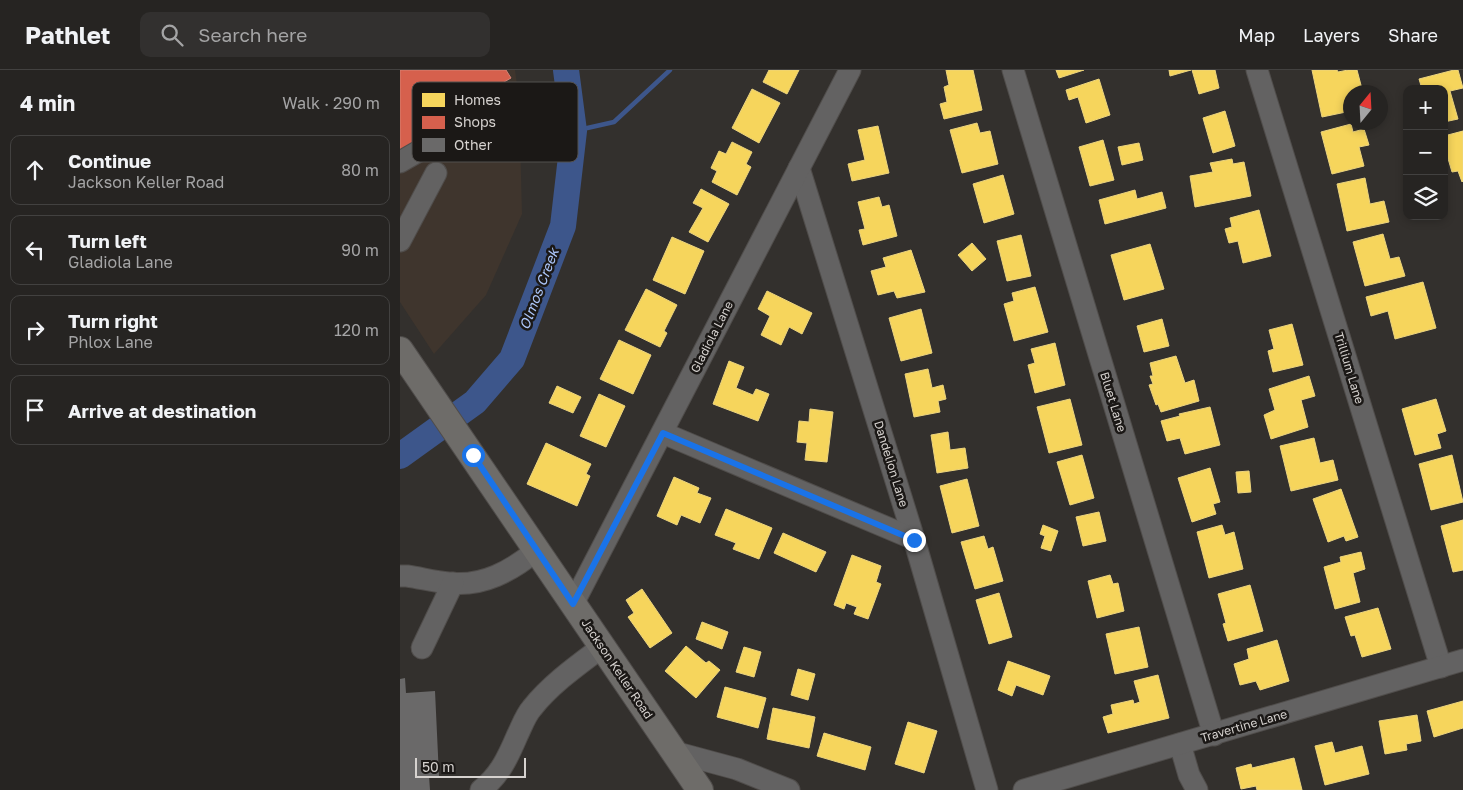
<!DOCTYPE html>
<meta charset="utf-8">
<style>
:root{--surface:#262422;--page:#32302f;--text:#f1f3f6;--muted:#a4a4a5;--line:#424140}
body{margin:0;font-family:"Golos Text",sans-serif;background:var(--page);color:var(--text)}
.controls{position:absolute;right:15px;top:15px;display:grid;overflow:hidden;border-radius:10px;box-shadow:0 2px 8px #0003}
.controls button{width:45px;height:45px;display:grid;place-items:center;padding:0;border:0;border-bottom:1px solid var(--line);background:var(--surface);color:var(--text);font:25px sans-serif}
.compass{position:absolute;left:943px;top:15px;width:45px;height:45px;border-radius:50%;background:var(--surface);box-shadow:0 2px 8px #0003;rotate:18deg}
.scale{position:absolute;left:15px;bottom:12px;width:111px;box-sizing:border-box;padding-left:5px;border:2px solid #d6d2cf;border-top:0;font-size:14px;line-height:18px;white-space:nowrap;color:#d6d2cf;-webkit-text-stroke:4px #1b1816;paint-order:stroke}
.stop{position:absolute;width:15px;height:15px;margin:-11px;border:4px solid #1a73e8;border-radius:50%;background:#fff}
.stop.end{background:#1a73e8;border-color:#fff;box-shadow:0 1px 5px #0008}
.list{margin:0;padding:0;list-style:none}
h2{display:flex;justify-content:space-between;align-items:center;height:65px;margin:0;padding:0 20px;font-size:21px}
h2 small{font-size:16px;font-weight:400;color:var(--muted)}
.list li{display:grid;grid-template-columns:32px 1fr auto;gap:15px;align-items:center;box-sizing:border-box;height:70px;margin:0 10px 10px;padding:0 10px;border:1px solid var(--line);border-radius:10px}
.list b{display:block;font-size:19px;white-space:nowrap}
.list p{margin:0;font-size:16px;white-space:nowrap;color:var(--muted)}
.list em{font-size:16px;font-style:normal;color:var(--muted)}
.icon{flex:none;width:28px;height:28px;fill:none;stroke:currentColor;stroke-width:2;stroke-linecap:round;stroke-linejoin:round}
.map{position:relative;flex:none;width:1063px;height:720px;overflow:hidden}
header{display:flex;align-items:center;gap:30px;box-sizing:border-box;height:70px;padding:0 25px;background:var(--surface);border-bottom:1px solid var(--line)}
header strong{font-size:24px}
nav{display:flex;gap:28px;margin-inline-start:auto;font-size:18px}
.search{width:350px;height:45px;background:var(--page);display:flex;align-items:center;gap:12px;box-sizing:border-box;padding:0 18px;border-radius:10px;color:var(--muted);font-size:19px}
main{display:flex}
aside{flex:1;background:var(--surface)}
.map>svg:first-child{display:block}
.built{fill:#3f352d}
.homes{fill:#f6d55c;stroke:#ecd47e}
.shops{fill:#d6604d;stroke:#d68274}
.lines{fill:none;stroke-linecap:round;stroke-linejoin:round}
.stream{stroke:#3d568b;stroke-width:4.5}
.river{stroke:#3d568b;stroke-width:26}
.building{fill:#6a6969}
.minor-casing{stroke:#504d4b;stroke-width:23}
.major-casing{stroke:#504d4b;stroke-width:28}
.minor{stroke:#636262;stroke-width:21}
.major{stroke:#6e6c69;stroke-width:26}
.route{stroke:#1a73e8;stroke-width:6}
.labels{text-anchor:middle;stroke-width:5;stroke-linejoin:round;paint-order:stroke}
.street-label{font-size:12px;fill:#d6d2cf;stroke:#1b1816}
.water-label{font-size:14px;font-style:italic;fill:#acc6fa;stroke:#1b1816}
.key{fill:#1b1816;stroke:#53504e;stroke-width:1}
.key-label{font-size:14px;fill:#d6d2cf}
</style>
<header>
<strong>Pathlet</strong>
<div class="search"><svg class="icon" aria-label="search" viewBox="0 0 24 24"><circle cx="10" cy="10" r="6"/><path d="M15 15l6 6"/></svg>Search here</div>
<nav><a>Map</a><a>Layers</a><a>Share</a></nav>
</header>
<main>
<aside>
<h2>4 min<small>Walk · 290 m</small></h2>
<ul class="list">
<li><svg class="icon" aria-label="ahead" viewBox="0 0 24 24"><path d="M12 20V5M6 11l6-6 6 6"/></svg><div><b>Continue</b><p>Jackson Keller Road</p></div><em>80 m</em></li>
<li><svg class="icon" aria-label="left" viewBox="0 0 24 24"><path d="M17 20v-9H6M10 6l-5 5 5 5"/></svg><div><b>Turn left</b><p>Gladiola Lane</p></div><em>90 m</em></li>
<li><svg class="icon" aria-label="right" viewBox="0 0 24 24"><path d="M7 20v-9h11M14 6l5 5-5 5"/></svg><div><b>Turn right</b><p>Phlox Lane</p></div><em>120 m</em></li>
<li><svg class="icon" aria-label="arrive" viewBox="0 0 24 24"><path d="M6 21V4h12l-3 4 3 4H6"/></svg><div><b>Arrive at destination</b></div></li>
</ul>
</aside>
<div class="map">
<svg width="1063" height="720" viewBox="0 0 1063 720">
<rect width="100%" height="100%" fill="#33302d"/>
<!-- built -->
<polygon class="built" points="0,0 115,0 119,29 122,144 86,225 34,284 0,232"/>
<!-- homes -->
<g class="homes">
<polygon points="369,0 399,0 387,24 363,12"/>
<polygon points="546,0 573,0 582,40 544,49 540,34 547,32 544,17 549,15"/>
<polygon points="656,0 684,0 659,8"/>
<polygon points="769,0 791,0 770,6"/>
<polygon points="792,0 815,0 819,18 799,24"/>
<polygon points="912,0 937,0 938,2 948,0 957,0 962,19 949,22 951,41 922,47"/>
<polygon points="1054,0 1058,0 1063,18 1050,21 1058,49 1044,52 1044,19 1022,19 1019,9"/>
<polygon points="699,9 710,45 686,53 678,27 669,30 666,20"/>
<polygon points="352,19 380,33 359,73 332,58"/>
<polygon points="825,41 835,76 813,83 803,48"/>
<polygon points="577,53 580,63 590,61 598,94 562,103 550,60"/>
<polygon points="951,54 953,62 964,59 969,75 959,77 964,96 932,104 921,62"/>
<polygon points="478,56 489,103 452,111 448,94 465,90 458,60"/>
<polygon points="1063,61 1063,111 1062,112 1058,101 1052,102 1044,75 1044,66"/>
<polygon points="703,70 714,110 690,116 679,77"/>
<polygon points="332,72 352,82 346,94 351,97 337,125 312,112 317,101 311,98 319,81 326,84"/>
<polygon points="739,73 743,90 722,95 718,77"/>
<polygon points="832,89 833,94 844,92 851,126 795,137 790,106 813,102 810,93"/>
<polygon points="603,105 614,144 584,153 573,114"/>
<polygon points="965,108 970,134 984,131 989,152 947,161 937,114"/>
<polygon points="301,119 329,134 308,172 289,162 303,138 293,133"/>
<polygon points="735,120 737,129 762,122 766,138 705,154 699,130"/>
<polygon points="479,127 482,137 489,135 497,166 463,175 459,160 465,159 458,132"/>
<polygon points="859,140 871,186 843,193 838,171 829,173 825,159 832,157 830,148"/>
<polygon points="983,164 990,189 999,187 1005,206 965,216 953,172"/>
<polygon points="621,165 631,206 607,211 597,171"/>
<polygon points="272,167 304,181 285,224 253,210"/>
<polygon points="572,173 586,189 572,201 558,185"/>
<polygon points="750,174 764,219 724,230 711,185"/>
<polygon points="511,180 525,222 497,228 494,221 478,225 471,201 486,197 483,188"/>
<polygon points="1023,212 1036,258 995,269 988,241 971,246 966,227"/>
<polygon points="635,217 648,262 614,271 604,234 614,231 612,223"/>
<polygon points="246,219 277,235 264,261 267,263 260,277 225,260"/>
<polygon points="367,221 412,243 402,264 389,257 381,275 361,265 370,246 358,239"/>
<polygon points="521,239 532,283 501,291 489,248"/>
<polygon points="762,249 769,276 744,282 737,256"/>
<polygon points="892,254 903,295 873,302 868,281 874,279 869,260"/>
<polygon points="219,270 251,285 233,324 200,309"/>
<polygon points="655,273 665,315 635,323 628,295 635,293 631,279"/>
<polygon points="776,286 785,313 794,310 799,331 761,342 758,334 756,335 749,315 753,314 750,306 753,306 750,293"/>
<polygon points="329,291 344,297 336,318 353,325 356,319 369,324 358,351 313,334"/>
<polygon points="528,299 532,318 543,315 546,329 538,331 540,342 514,347 505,304"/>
<polygon points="909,306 915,326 901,330 908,357 871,369 864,345 875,340 869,319"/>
<polygon points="157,316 181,327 173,343 149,333"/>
<polygon points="199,324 225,336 206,377 180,366"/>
<polygon points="670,329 682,375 649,383 637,337"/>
<polygon points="1036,329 1046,361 1037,364 1041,378 1015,385 1002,339"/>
<polygon points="810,337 820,375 785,384 780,368 767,371 761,351 780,346 779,344"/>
<polygon points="410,339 433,342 427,392 405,390 407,373 397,372 399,351 409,352"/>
<polygon points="548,362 550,380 565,378 568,398 537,403 531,365"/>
<polygon points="914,368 920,393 933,390 938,410 891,421 880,376"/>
<polygon points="146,373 191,394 186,404 190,406 177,436 127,414"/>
<polygon points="682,385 694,428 670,435 657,392"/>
<polygon points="1052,385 1063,432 1031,440 1019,394"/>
<polygon points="810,398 820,432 813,434 816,444 792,452 778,408"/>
<polygon points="849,401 851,422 838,423 836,402"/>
<polygon points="274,407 299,418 297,423 311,428 300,453 281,445 277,455 257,446"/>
<polygon points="567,409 579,456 552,463 540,416"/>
<polygon points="941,419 958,467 946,471 944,466 928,472 913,429"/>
<polygon points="326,439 372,458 359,489 333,479 336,473 315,465"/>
<polygon points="699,442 706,471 683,476 676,447"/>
<polygon points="1063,450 1063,500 1053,502 1041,456"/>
<polygon points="643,455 658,461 651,481 641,478 645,466 640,464"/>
<polygon points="822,455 825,465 834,462 843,499 809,508 797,462"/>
<polygon points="383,463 426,482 416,502 374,483"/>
<polygon points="584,466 588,479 593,477 603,511 575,519 561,472"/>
<polygon points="961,482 965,499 953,503 960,532 935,539 924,497 941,492 940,487"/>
<polygon points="452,485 481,496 476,512 481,514 468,549 454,544 457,537 446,533 444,539 434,535"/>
<polygon points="710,505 713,514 718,513 724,541 697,548 688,511"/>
<polygon points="850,515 863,561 828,571 823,554 826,553 818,524"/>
<polygon points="242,519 272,563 250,578 228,547 234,543 226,530"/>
<polygon points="599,523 612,567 589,574 576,530"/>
<polygon points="978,538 991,579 962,587 955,565 951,566 945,547"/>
<polygon points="302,552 328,562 322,579 296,569"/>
<polygon points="739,557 748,597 715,604 706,564"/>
<polygon points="877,570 889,611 860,620 856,611 840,615 834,594 849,589 847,579"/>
<polygon points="286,576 306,593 309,591 320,600 296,628 265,601"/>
<polygon points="344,577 361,582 354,607 336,602"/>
<polygon points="608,591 650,606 643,625 616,615 612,626 598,620"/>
<polygon points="398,599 415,604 408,630 391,625"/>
<polygon points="758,605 769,648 708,663 703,647 713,644 711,635 733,630 734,634 740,632 734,611"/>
<polygon points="325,617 366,628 358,658 317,647"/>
<polygon points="1063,631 1063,658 1034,667 1027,641"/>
<polygon points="373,638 415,647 409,678 367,669"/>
<polygon points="1017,645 1021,671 1006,674 1007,680 985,684 979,651"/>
<polygon points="508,652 537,661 524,703 495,694"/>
<polygon points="424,663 471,677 465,700 417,686"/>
<polygon points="932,672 935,683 962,676 969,704 925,715 915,676"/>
<polygon points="894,688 902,720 857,720 856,716 841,719 836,698 851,694 852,698"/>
</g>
<!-- shops -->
<polygon class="shops" points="0,0 106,0 111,8 104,12 112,25 97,33 103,43 31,85 0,83"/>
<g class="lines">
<!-- stream -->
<polyline class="stream" points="174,61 214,52 270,0"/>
<!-- river -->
<polyline class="river" points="0,386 75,332 112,289 163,156 174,61 166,0"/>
</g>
<!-- building -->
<polygon class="building" points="5,608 6,623 35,621 39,706 29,706 30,720 0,720 0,609"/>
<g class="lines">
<!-- minor casing -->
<g class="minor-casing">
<g id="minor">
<polyline points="613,0 814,665"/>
<polyline points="857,0 1041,597"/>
<polyline points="0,92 26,77"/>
<polyline points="399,98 514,469 587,720"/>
<polyline points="0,171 36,103"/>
<polyline points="263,363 514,469"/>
<path d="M 0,506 L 7,506 C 21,508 35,512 49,513 C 83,517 111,501 137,480"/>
<polyline points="173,534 450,0"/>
<polyline points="22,578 53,513"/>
<polyline points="780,674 789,705 797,720"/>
<polyline points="274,682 337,699 389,720"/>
<path d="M 81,720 C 100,705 108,687 117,666 C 122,656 125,646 132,638 C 151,614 178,595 202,577"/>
<polyline points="624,720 1063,590"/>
</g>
</g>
<!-- major casing -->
<g class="major-casing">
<polyline id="major" points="0,280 300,720"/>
</g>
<!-- minor -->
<use href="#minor" class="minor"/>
<!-- major -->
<use href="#major" class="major"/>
</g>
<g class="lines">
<!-- route -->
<polyline class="route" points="73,385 173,534 263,363 514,470"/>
</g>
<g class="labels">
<!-- street labels -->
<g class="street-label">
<text transform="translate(312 267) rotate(-63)" y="4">Gladiola Lane</text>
<text transform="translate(949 298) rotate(73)" y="4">Trillium Lane</text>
<text transform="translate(713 332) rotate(73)" y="4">Bluet Lane</text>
<text transform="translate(491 394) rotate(73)" y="4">Dandelion Lane</text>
<text transform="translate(217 599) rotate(56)" y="4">Jackson Keller Road</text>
<text transform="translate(844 656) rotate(-16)" y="4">Travertine Lane</text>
</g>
<!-- water labels -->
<g class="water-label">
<text transform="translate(139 219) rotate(-69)" y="5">Olmos Creek</text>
</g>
</g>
<!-- legend -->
<rect x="12" y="12" width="166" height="80" rx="8" class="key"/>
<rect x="22" y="23" width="23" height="14" fill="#f6d55c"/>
<rect x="22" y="46" width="23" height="13" fill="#d6604d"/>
<rect x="22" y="68" width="23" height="14" fill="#6a6969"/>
<g class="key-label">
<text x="54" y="35">Homes</text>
<text x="54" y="57">Shops</text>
<text x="54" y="80">Other</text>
</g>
</svg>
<div class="controls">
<button>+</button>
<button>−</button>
<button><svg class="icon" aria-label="layers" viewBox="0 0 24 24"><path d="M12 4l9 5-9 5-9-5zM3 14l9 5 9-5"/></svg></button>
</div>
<svg class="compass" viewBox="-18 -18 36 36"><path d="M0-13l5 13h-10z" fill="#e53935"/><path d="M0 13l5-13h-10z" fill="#a4a4a5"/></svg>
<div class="scale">50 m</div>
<div class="stop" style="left:73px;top:385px"></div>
<div class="stop end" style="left:514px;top:470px"></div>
</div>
</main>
